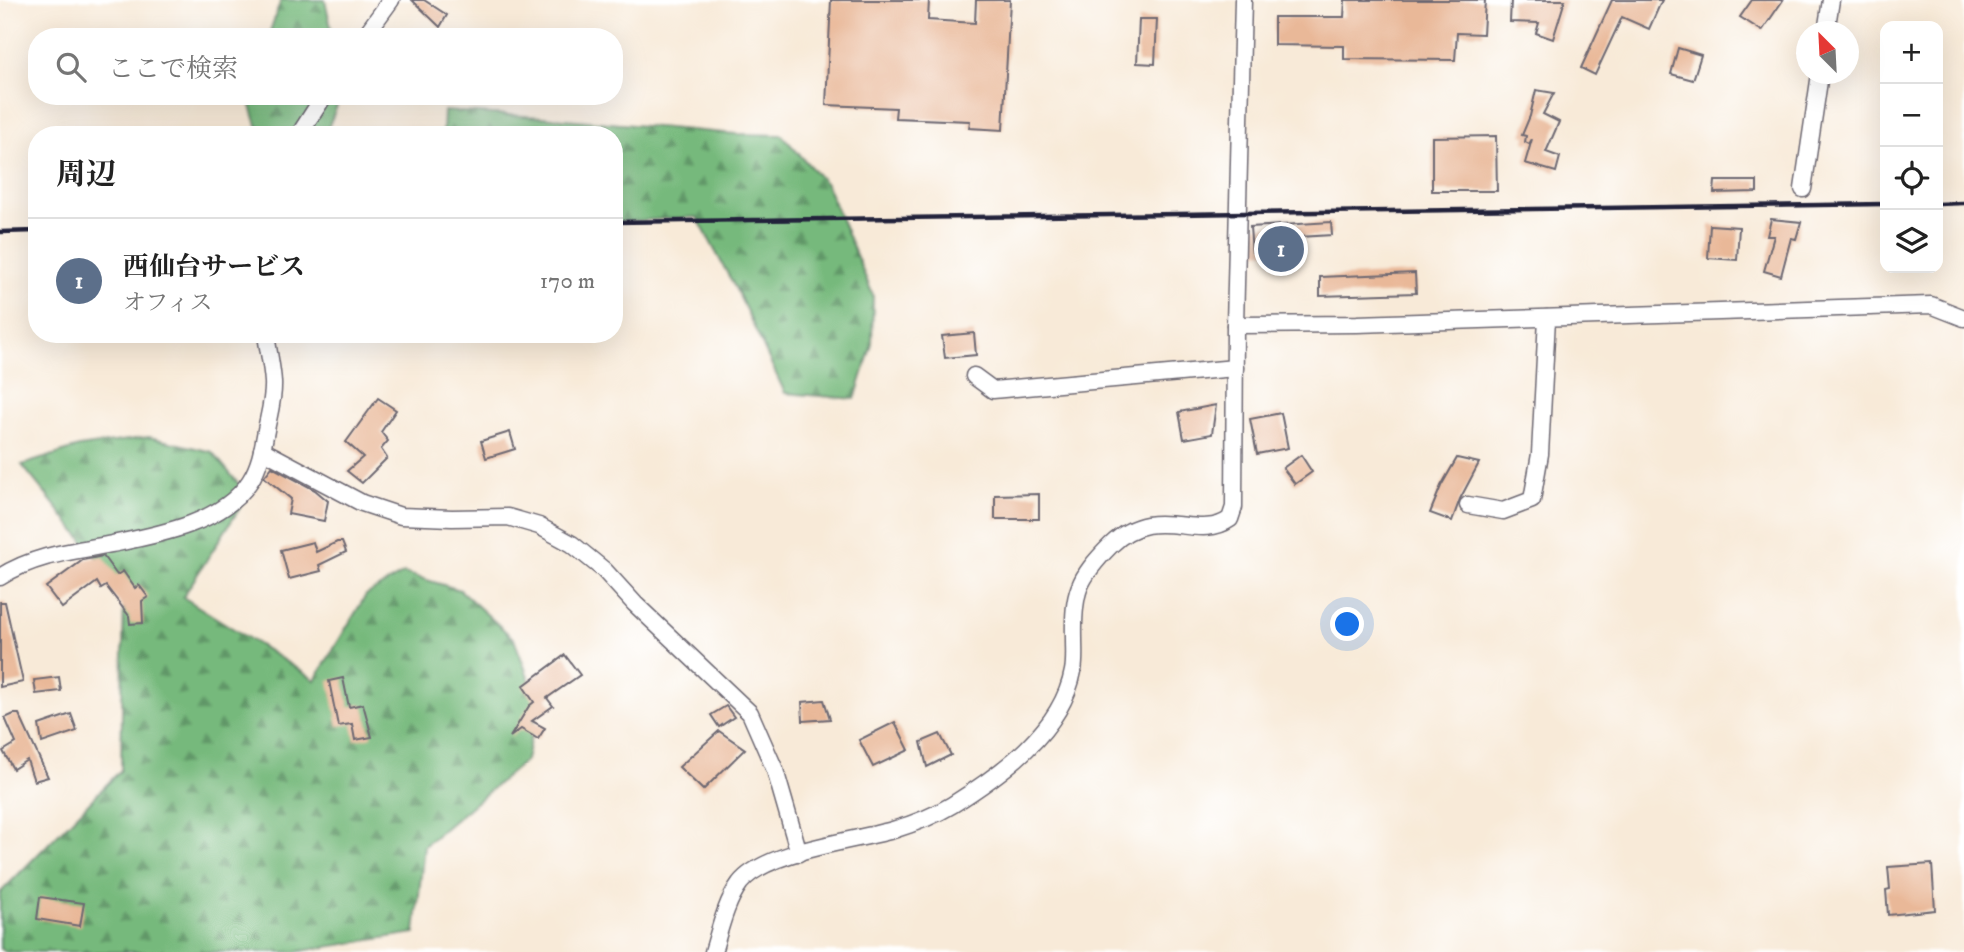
<!DOCTYPE html>
<html lang="ja">
<meta charset="utf-8">
<style>
:root{--surface:#fff;--page:#f2f2f2;--text:#222;--muted:#767676;--line:#e0e0e0;--accent:#db2777}
body{margin:0;font-family:"IM FELL DW Pica","Noto Serif JP",serif;background:var(--page);color:var(--text)}
.controls{position:absolute;right:21px;top:21px;display:grid;overflow:hidden;border-radius:14px;box-shadow:0 7px 28px #0002}
.controls button{width:63px;height:63px;display:grid;place-items:center;padding:0;border:0;border-bottom:2px solid var(--line);background:var(--surface);color:var(--text);font:35px sans-serif}
.compass{position:absolute;left:1796px;top:21px;width:63px;height:63px;border-radius:50%;background:var(--surface);box-shadow:0 7px 28px #0002;rotate:336deg}
.you{position:absolute;left:1348px;top:625px;width:24px;height:24px;margin:-18px;border:5px solid #fff;border-radius:50%;background:#1a73e8;box-shadow:0 0 0 10px #1a73e833}
.badge{display:grid;place-items:center;width:46px;height:46px;border-radius:50%;background:var(--accent);color:#fff;font-size:23px;font-weight:700}
.pin{position:absolute;translate:-50% -50%;border:4px solid #fff;box-shadow:0 2px 7px #0006}
.list{margin:0;padding:0;list-style:none}
h2{display:flex;justify-content:space-between;align-items:center;height:91px;margin:0;padding:0 28px;font-size:30px}
h2 small{font-size:23px;font-weight:400;color:var(--muted)}
.list li{display:grid;grid-template-columns:46px 1fr auto;gap:21px;align-items:center;box-sizing:border-box;height:126px;padding:0 28px;border-top:2px solid var(--line)}
.list b{display:block;font-size:26px;white-space:nowrap}
.list p{margin:0;font-size:23px;white-space:nowrap;color:var(--muted)}
.list em{font-size:23px;font-style:normal;color:var(--muted)}
.icon{flex:none;width:38px;height:38px;fill:none;stroke:currentColor;stroke-width:2;stroke-linecap:round;stroke-linejoin:round}
.map{position:relative;flex:none;width:1964px;height:952px;overflow:hidden}
.search{position:absolute;background:var(--surface);box-shadow:0 7px 28px #0002;left:28px;top:28px;width:595px;height:77px;display:flex;align-items:center;gap:18px;box-sizing:border-box;padding:0 24px;border-radius:28px;color:var(--muted);font-size:26px}
.panel{position:absolute;background:var(--surface);box-shadow:0 7px 28px #0002;left:28px;top:126px;width:595px;height:217px;border-radius:28px}
.map>svg:first-child{display:block}
.forest{fill:url(#forest-firs);stroke:#4c6e5c;stroke-width:2}
.building{fill:#e9b898}
.lines{fill:none;stroke-linecap:round;stroke-linejoin:round}
.minor-casing{stroke:#6d6872;stroke-width:19}
.minor{stroke:#fff;stroke-width:16}
.rail{stroke:#22223b;stroke-width:4.5}
</style>
<div class="map">
<svg width="1964" height="952" viewBox="0 0 1964 952">
<defs>
<pattern id="forest-firs" width="22" height="20" patternUnits="userSpaceOnUse" patternTransform="scale(1.75)"><rect width="22" height="20" fill="#76b97c"/><path d="M5 1l3.5 6h-7zM16 11l3.5 6h-7z" fill="#609667"/></pattern>
</defs>
<rect width="100%" height="100%" fill="#fff"/>
<filter id="ink" filterUnits="userSpaceOnUse"><feTurbulence type="fractalNoise" baseFrequency=".0143" numOctaves="2"/><feDisplacementMap in="SourceGraphic" scale="14" xChannelSelector="R" yChannelSelector="G"/><feConvolveMatrix kernelMatrix="1 2 1 2 8 2 1 2 1" color-interpolation-filters="sRGB"/></filter>
<filter id="wash" filterUnits="userSpaceOnUse"><feTurbulence type="fractalNoise" baseFrequency=".00686" numOctaves="4" result="noise"/><feDisplacementMap in="SourceGraphic" scale="28" xChannelSelector="R" yChannelSelector="G"/><feGaussianBlur stdDeviation="1.57" result="paint"/><feColorMatrix in="noise" values="0 0 0 0 0 0 0 0 0 0 0 0 0 0 0 0 0 1.4 0 .05"/><feComposite in="paint" operator="in"/></filter>
<g filter="url(#wash)">
<rect width="100%" height="100%" fill="#f8ead8"/>
<!-- forest -->
<g class="forest">
<polygon points="281,0 325,0 333,37 268,37"/>
<polygon points="248,96 341,96 325,135 260,135"/>
<polygon points="444,111 542,117 736,134 782,135 826,184 873,295 872,344 855,399 785,393 739,295 697,217 614,222 614,135 443,135"/>
<polygon points="149,437 212,452 248,495 183,597 315,680 366,595 404,573 460,590 514,639 538,703 526,760 424,846 415,933 295,952 6,952 0,949 0,893 121,770 124,591 22,465 79,447"/>
</g>
<g id="blocks">
<!-- building -->
<g class="building">
<polygon points="412,0 424,0 447,15 440,27"/>
<polygon points="831,0 929,0 928,20 975,23 976,0 1010,0 1003,130 969,128 970,121 895,118 896,108 826,105"/>
<polygon points="1345,0 1485,0 1483,34 1457,33 1455,60 1344,59 1344,46 1274,45 1274,17 1344,17"/>
<polygon points="1511,0 1565,0 1553,39 1536,33 1539,23 1510,22"/>
<polygon points="1612,0 1662,0 1649,29 1622,17 1595,75 1581,68"/>
<polygon points="1752,0 1783,0 1762,31 1740,17"/>
<polygon points="1139,19 1157,19 1155,64 1137,63"/>
<polygon points="1678,48 1701,55 1693,80 1671,74"/>
<polygon points="1536,90 1554,93 1543,114 1559,122 1546,152 1560,157 1556,172 1525,163 1532,139 1529,144 1525,142 1526,136 1522,135 1530,116"/>
<polygon points="1496,136 1497,191 1432,191 1432,137"/>
<polygon points="1715,181 1757,181 1757,192 1714,193"/>
<polygon points="1771,219 1801,222 1796,239 1791,238 1781,276 1764,271 1774,236 1767,236"/>
<polygon points="1331,222 1332,235 1299,237 1299,249 1252,252 1250,227"/>
<polygon points="1710,225 1739,227 1737,260 1708,258"/>
<polygon points="1415,273 1416,293 1320,296 1320,277"/>
<polygon points="974,333 976,355 945,358 942,336"/>
<polygon points="378,398 396,410 381,432 388,441 381,449 387,458 362,483 347,471 363,457 346,442"/>
<polygon points="1216,405 1212,434 1184,439 1179,412"/>
<polygon points="1281,413 1288,448 1257,454 1250,419"/>
<polygon points="510,432 515,449 486,458 481,441"/>
<polygon points="1301,455 1312,472 1295,484 1283,468"/>
<polygon points="1457,458 1479,463 1460,499 1452,521 1430,513 1441,486"/>
<polygon points="272,467 315,490 328,501 324,521 288,514 291,499 264,477"/>
<polygon points="1039,494 1039,519 995,519 995,495"/>
<polygon points="313,542 316,552 337,542 342,542 346,552 319,565 321,571 289,579 281,550"/>
<polygon points="103,556 117,575 123,571 135,588 139,585 148,597 142,601 143,623 130,624 129,616 106,586 101,589 97,582 62,608 46,587 83,560"/>
<polygon points="0,602 5,602 23,682 0,687"/>
<polygon points="565,655 580,675 547,698 553,706 532,721 545,728 538,739 521,729 510,737 529,706 534,702 523,686"/>
<polygon points="59,677 61,691 36,694 34,680"/>
<polygon points="343,678 349,707 363,704 372,737 355,740 352,724 338,726 329,681"/>
<polygon points="824,700 830,719 803,721 802,702"/>
<polygon points="726,706 734,717 719,727 711,715"/>
<polygon points="14,714 19,714 48,777 34,781 27,760 13,769 3,751 16,743 5,718"/>
<polygon points="71,714 77,731 42,743 39,725"/>
<polygon points="895,722 909,750 873,767 859,740"/>
<polygon points="719,731 745,749 703,790 679,767"/>
<polygon points="940,734 951,755 927,767 921,742"/>
<polygon points="1932,864 1935,910 1888,915 1886,890 1890,889 1888,867"/>
<polygon points="40,897 84,903 80,926 37,919"/>
</g>
</g>
</g>
<g filter="url(#ink)">
<use href="#blocks" fill-opacity="0" stroke="#6d6872" stroke-width="2"/>
<g class="lines">
<!-- minor casing -->
<g class="minor-casing">
<g id="minor">
<polyline points="1826,32 1831,0"/>
<polyline points="364,37 391,0"/>
<polyline points="299,135 324,96"/>
<polyline points="1803,189 1820,74"/>
<polyline points="1235,325 1357,324 1931,305 1964,318"/>
<polyline points="974,376 993,390 1235,368"/>
<polyline points="262,450 362,503 401,516 452,518 508,517 539,526 572,544 604,570 635,604 750,713 775,770 799,853"/>
<polyline points="1468,505 1503,511 1532,500 1540,454 1547,318"/>
<path d="M 0,577 C 34,555 73,551 112,544 C 157,535 224,523 250,481 C 260,466 263,447 266,430 C 269,414 274,398 273,382 C 272,366 268,350 266,334"/>
<path d="M 713,952 C 720,929 726,902 740,883 C 765,851 854,841 893,830 C 913,824 934,816 952,805 C 1000,775 1062,731 1073,671 C 1075,661 1074,650 1074,639 C 1073,593 1077,579 1111,545 C 1155,501 1196,543 1230,519 L 1234,507 L 1235,325 L 1243,0"/>
</g>
</g>
<!-- minor -->
<use href="#minor" class="minor"/>
<!-- rail -->
<g class="rail">
<polyline points="1938,204 1964,203"/>
<polyline points="614,222 1885,204"/>
<polyline points="0,232 37,231"/>
</g>
</g>
</g>
</svg>
<div class="controls">
<button>+</button>
<button>−</button>
<button><svg class="icon" aria-label="locate" viewBox="0 0 24 24"><circle cx="12" cy="12" r="6"/><path d="M12 2v4M12 18v4M2 12h4M18 12h4"/></svg></button>
<button><svg class="icon" aria-label="layers" viewBox="0 0 24 24"><path d="M12 4l9 5-9 5-9-5zM3 14l9 5 9-5"/></svg></button>
</div>
<svg class="compass" viewBox="-18 -18 36 36"><path d="M0-13l5 13h-10z" fill="#e53935"/><path d="M0 13l5-13h-10z" fill="#767676"/></svg>
<div class="you"></div>
<div class="pin badge" style="left:1281px;top:249px;background:#5c6f8a">1</div>
<div class="search"><svg class="icon" aria-label="search" viewBox="0 0 24 24"><circle cx="10" cy="10" r="6"/><path d="M15 15l6 6"/></svg>ここで検索</div>
<section class="panel">
<h2>周辺<small></small></h2>
<ul class="list">
<li><span class="badge" style="background:#5c6f8a">1</span><div><b>西仙台サービス</b><p>オフィス</p></div><em>170 m</em></li>
</ul>
</section>
</div>
